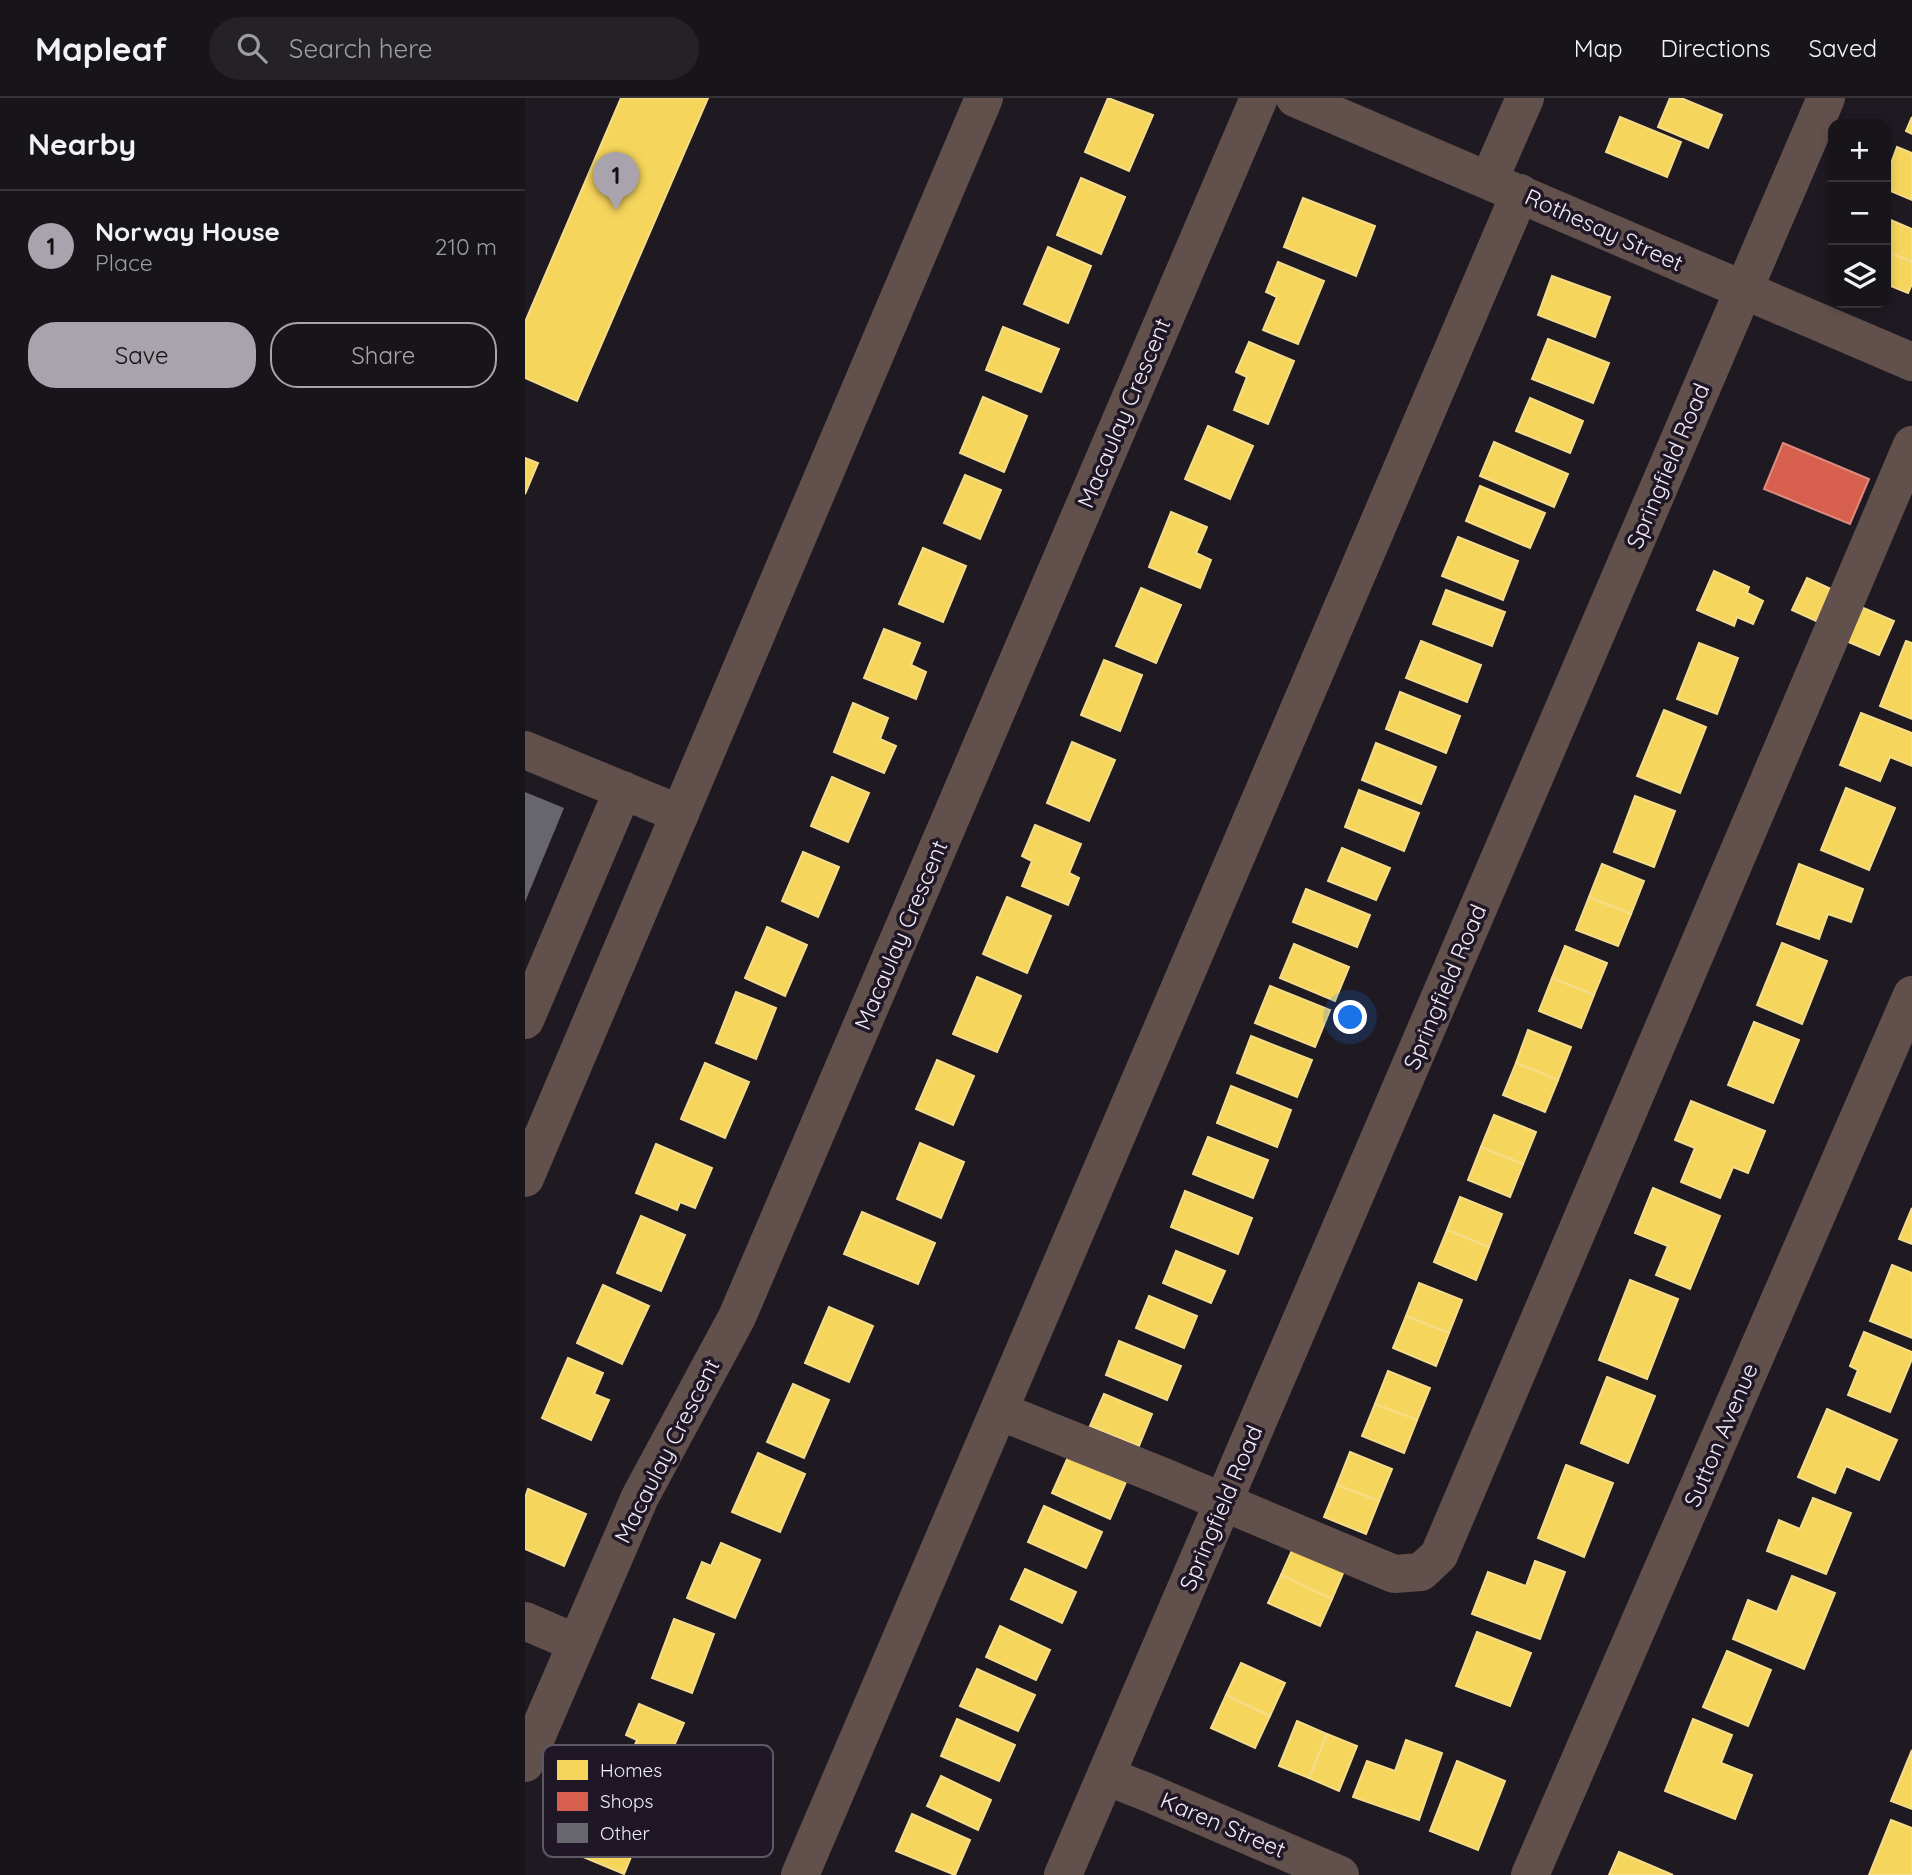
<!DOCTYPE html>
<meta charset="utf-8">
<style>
:root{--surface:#17141a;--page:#242127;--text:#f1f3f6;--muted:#9e9ea2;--line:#363339;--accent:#a8a3ac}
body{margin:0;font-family:Quicksand,sans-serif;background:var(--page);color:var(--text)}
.controls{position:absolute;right:21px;top:21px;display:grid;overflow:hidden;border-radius:14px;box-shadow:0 4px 10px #0003}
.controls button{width:63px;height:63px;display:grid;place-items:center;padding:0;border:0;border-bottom:2px solid var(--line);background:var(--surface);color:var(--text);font:35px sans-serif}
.you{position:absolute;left:826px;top:920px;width:24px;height:24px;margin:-18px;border:5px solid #fff;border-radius:50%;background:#1a73e8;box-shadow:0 0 0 10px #1a73e833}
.badge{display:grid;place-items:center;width:46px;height:46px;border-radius:50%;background:var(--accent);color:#111;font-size:23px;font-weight:700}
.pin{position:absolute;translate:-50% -58px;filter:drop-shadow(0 2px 4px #0008)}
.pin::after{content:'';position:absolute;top:37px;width:24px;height:21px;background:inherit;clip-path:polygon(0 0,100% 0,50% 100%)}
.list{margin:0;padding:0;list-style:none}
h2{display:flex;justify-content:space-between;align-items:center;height:91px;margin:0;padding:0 28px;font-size:30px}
h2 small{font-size:23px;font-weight:400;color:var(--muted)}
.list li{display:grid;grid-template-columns:46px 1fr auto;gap:21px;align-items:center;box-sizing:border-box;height:112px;padding:0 28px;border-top:2px solid var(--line)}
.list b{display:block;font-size:26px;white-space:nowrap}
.list p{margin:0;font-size:23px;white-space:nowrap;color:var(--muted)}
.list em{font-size:23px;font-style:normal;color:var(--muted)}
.actions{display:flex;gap:14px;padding:21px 28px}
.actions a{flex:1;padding:16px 0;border:2px solid var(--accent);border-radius:28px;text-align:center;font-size:24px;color:var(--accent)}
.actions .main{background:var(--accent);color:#111}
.icon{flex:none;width:38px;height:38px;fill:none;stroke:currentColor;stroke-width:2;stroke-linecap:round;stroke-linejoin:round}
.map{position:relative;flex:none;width:1387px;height:1777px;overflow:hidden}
header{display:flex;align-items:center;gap:42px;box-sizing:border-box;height:98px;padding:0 35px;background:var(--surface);border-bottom:2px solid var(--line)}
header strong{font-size:33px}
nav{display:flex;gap:38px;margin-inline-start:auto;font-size:24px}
.search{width:490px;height:63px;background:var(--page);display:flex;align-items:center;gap:18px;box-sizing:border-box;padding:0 24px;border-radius:38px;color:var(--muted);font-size:26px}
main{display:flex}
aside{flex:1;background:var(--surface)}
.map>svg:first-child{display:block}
.homes{fill:#f6d55c;stroke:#f5dc8a;stroke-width:2}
.shops{fill:#d6604d;stroke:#de8a80;stroke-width:2}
.building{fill:#68666d}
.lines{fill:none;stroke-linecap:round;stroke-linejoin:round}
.minor{stroke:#62504c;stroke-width:38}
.labels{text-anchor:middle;stroke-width:7;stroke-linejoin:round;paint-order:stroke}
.street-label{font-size:23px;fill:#f2edf7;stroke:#1f1726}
.key{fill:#1f1726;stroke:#5e5765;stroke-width:2}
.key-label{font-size:19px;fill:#f2edf7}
</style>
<header>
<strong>Mapleaf</strong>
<div class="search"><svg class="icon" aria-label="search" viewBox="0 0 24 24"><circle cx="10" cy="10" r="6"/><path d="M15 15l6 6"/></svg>Search here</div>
<nav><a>Map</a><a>Directions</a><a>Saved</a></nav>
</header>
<main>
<aside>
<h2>Nearby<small></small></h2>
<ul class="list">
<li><span class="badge">1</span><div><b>Norway House</b><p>Place</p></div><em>210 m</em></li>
</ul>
<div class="actions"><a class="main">Save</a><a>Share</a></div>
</aside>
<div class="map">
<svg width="1387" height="1777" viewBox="0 0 1387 1777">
<rect width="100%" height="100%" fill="#1f1a22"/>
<!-- homes -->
<g class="homes">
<polygon points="96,0 183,0 52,303 0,280 0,224"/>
<polygon points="583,0 628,17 604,73 560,54"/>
<polygon points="1145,0 1156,0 1197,17 1183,50 1133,29"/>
<polygon points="1095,19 1156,44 1142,79 1081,54"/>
<polygon points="1387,19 1387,36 1381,33"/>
<polygon points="1372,49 1387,55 1387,102 1361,91 1361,79"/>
<polygon points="556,80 600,99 576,156 532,137"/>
<polygon points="778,100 850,128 831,178 759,149"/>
<polygon points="1361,120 1387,131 1387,164 1361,153"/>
<polygon points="523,149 566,168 543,225 499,206"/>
<polygon points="1361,153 1387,164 1387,186 1383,195 1361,186"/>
<polygon points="753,164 799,183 773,246 738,232 752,199 741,194"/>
<polygon points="1027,178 1085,199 1070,239 1013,217"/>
<polygon points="478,229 534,251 516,294 461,272"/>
<polygon points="1023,241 1084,265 1068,305 1007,281"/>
<polygon points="724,244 769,263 743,326 709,312 722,279 711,274"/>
<polygon points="458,299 502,318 479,374 435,355"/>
<polygon points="1005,300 1058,323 1045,355 991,333"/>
<polygon points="683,328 728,348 705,401 660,381"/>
<polygon points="969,344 1043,376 1029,409 955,378"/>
<polygon points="0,360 13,365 0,396"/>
<polygon points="440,377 476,392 455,441 419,425"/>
<polygon points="955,388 1020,415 1005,450 941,423"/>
<polygon points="646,414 682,429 671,455 686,462 675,490 624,469"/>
<polygon points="933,439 993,463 978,502 917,478"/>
<polygon points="398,450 441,468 418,524 374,506"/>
<polygon points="1189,473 1224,489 1222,495 1238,503 1228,526 1212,519 1209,528 1172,512"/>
<polygon points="1282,480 1306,491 1291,523 1267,512"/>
<polygon points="616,490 656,507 631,565 591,548"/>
<polygon points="921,492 980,514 967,548 908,526"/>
<polygon points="1336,509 1369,523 1354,557 1321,543"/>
<polygon points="359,531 395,545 386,567 401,574 391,601 339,580"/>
<polygon points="896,543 956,567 942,604 881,580"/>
<polygon points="1381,543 1387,545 1387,621 1355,608"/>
<polygon points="1174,545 1213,560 1192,616 1152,601"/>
<polygon points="579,562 617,577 595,633 556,617"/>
<polygon points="875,594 935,618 921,655 861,631"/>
<polygon points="328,605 363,620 355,641 371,648 359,675 309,654"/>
<polygon points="1139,612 1181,629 1155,695 1112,678"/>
<polygon points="1336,615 1387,635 1387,668 1365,659 1355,683 1315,667"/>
<polygon points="547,644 590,662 564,723 522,705"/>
<polygon points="851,645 911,669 896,706 837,682"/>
<polygon points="307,679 344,695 323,744 286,728"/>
<polygon points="1321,690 1370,710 1344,772 1296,752"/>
<polygon points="834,692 894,715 879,753 820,729"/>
<polygon points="1110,698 1150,713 1129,769 1089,754"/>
<polygon points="510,727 556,746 544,775 554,780 543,807 497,788 507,763 497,758"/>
<polygon points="817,750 865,770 851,802 803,783"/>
<polygon points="278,754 314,769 293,819 257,803"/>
<polygon points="1077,766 1119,783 1106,816 1064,799"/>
<polygon points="1274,766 1338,791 1326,824 1303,816 1294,841 1252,826"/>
<polygon points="781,791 845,817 832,849 768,824"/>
<polygon points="482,799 526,818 502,875 458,856"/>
<polygon points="1064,799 1106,816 1093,848 1051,832"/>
<polygon points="242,829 282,847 260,898 220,880"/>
<polygon points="1257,845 1302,863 1277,926 1232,907"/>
<polygon points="769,846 824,869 810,903 755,880"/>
<polygon points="1040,848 1082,865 1069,897 1027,880"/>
<polygon points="452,879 496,898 472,954 428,936"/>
<polygon points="1027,880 1069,897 1056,930 1014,913"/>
<polygon points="745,888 805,912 790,949 730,925"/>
<polygon points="211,894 251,910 231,961 191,945"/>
<polygon points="1229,924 1274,942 1248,1005 1203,987"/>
<polygon points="1003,932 1046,949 1033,982 991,965"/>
<polygon points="726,938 787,962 772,999 712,975"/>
<polygon points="412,962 449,978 428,1027 391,1011"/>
<polygon points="180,965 224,984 200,1040 156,1021"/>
<polygon points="991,965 1033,982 1020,1014 978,997"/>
<polygon points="706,988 766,1012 752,1049 692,1025"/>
<polygon points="1166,1003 1240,1033 1223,1075 1208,1069 1195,1100 1156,1084 1170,1050 1150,1042"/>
<polygon points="969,1017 1011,1034 998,1066 956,1049"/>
<polygon points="683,1039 743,1062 728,1100 668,1076"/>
<polygon points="395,1045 439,1064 416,1120 372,1101"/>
<polygon points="131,1046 187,1070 170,1110 155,1104 152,1112 111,1095"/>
<polygon points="956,1049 998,1066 985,1099 943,1082"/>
<polygon points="1128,1090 1195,1118 1165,1191 1131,1177 1143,1148 1110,1135"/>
<polygon points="660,1093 727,1120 713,1156 646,1129"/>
<polygon points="935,1099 977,1116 964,1149 922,1132"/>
<polygon points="1387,1110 1387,1146 1374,1141"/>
<polygon points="337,1114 410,1145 393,1186 319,1156"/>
<polygon points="116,1118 160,1137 136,1193 92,1175"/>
<polygon points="922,1132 964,1149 951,1182 909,1164"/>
<polygon points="651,1153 700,1173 686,1205 638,1185"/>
<polygon points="1367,1167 1387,1175 1387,1240 1345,1223"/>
<polygon points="1105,1182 1153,1201 1122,1281 1074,1262"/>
<polygon points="894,1185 937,1202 924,1235 881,1218"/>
<polygon points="78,1187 124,1208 97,1266 52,1245"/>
<polygon points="624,1198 672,1218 659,1250 611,1230"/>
<polygon points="304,1209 348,1228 324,1284 280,1265"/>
<polygon points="881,1218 924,1235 911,1268 868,1250"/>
<polygon points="1339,1234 1387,1254 1387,1261 1365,1314 1323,1297 1333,1272 1325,1268"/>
<polygon points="594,1243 656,1268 642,1302 581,1277"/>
<polygon points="43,1260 78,1275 69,1296 84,1302 66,1342 17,1320"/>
<polygon points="863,1273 905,1290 892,1322 850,1306"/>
<polygon points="1082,1279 1130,1298 1103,1365 1056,1345"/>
<polygon points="268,1286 304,1302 279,1360 242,1344"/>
<polygon points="579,1296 627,1316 614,1348 565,1328"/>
<polygon points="850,1306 892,1322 879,1355 837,1338"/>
<polygon points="1302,1311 1372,1342 1354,1382 1321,1368 1310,1395 1273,1379"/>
<polygon points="825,1354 867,1371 854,1403 812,1387"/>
<polygon points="233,1355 280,1376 255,1434 207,1414"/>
<polygon points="543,1359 601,1384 585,1421 527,1395"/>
<polygon points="1041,1367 1088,1385 1059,1459 1013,1440"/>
<polygon points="812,1387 854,1403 841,1436 799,1419"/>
<polygon points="3,1391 61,1416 39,1468 0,1451 0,1400"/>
<polygon points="1288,1400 1326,1415 1301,1476 1242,1453 1254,1422 1275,1431"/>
<polygon points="519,1408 577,1434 561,1470 503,1444"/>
<polygon points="196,1445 235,1462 210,1520 162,1500 177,1464 186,1468"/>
<polygon points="768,1450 819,1473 807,1501 756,1477"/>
<polygon points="1010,1463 1040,1474 1015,1541 947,1516 963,1474 1001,1488"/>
<polygon points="500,1471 551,1494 537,1525 486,1501"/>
<polygon points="756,1477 807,1501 795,1528 743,1505"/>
<polygon points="1267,1478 1310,1495 1279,1571 1208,1541 1223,1502 1252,1514"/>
<polygon points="149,1521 189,1536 167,1595 127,1580"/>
<polygon points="475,1528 525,1552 511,1582 461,1559"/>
<polygon points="952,1534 1006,1555 985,1608 931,1588"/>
<polygon points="1202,1553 1246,1572 1223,1628 1178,1609"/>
<polygon points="716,1565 760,1585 745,1618 701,1597"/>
<polygon points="452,1571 510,1597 493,1633 435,1608"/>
<polygon points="701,1597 745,1618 730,1650 686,1630"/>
<polygon points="114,1606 159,1625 135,1680 102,1666 112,1642 101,1637"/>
<polygon points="432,1621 490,1647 474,1683 416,1658"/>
<polygon points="1168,1621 1207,1637 1196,1665 1227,1677 1210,1721 1140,1693"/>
<polygon points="772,1623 802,1636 784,1680 754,1668"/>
<polygon points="802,1636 832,1648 814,1693 784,1680"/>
<polygon points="881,1642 917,1655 894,1722 828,1699 842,1663 870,1673"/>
<polygon points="1387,1652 1387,1711 1366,1703"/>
<polygon points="932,1663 980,1683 953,1752 905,1733"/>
<polygon points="416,1678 466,1702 453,1732 402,1708"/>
<polygon points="83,1680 130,1700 99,1776 51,1756"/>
<polygon points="387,1716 445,1742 430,1777 371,1753"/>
<polygon points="1366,1722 1387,1730 1387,1777 1344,1777"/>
<polygon points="1094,1754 1148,1777 1084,1777"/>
</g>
<!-- shops -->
<polygon class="shops" points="1258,345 1344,381 1325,426 1239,391"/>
<!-- building -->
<polygon class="building" points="0,694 39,710 0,804"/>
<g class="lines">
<!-- minor -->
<g class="minor">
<polyline points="770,0 1387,264"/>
<polyline points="964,82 1000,0"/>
<polyline points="0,652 155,716"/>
<polyline points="0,922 98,692"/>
<polyline points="0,1080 459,0"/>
<polyline points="474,1313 641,1380 869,1476 896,1474 914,1457 1387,347"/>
<polyline points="0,1523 51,1545"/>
<polyline points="0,1665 115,1399 212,1219 734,0"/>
<polyline points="581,1678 624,1695 815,1777"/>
<polyline points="275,1777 995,95"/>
<polyline points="538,1777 1301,0"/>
<polyline points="1005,1777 1387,897"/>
</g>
</g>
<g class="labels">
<!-- street labels -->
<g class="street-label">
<text transform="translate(1079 132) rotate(24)" y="8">Rothesay Street</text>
<text transform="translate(599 315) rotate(-67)" y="8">Macaulay Crescent</text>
<text transform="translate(1143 368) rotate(-67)" y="8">Springfield Road</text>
<text transform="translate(376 837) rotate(-67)" y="8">Macaulay Crescent</text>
<text transform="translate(920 889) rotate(-67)" y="8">Springfield Road</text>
<text transform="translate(1196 1337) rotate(-67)" y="8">Sutton Avenue</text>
<text transform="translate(142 1353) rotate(-63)" y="8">Macaulay Crescent</text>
<text transform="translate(696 1410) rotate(-67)" y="8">Springfield Road</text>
<text transform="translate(698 1727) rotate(23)" y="8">Karen Street</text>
</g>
</g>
<!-- legend -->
<rect x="18" y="1647" width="230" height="112" rx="10" class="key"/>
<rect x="32" y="1662" width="31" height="20" fill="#f6d55c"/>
<rect x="32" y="1694" width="31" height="19" fill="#d6604d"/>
<rect x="32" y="1725" width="31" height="20" fill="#68666d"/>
<g class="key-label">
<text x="75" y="1679">Homes</text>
<text x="75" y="1710">Shops</text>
<text x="75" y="1742">Other</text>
</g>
</svg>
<div class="controls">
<button>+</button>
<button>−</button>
<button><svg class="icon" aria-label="layers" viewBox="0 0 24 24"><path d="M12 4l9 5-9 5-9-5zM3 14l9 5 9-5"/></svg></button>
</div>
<div class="you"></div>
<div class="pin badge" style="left:91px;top:112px">1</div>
</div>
</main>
